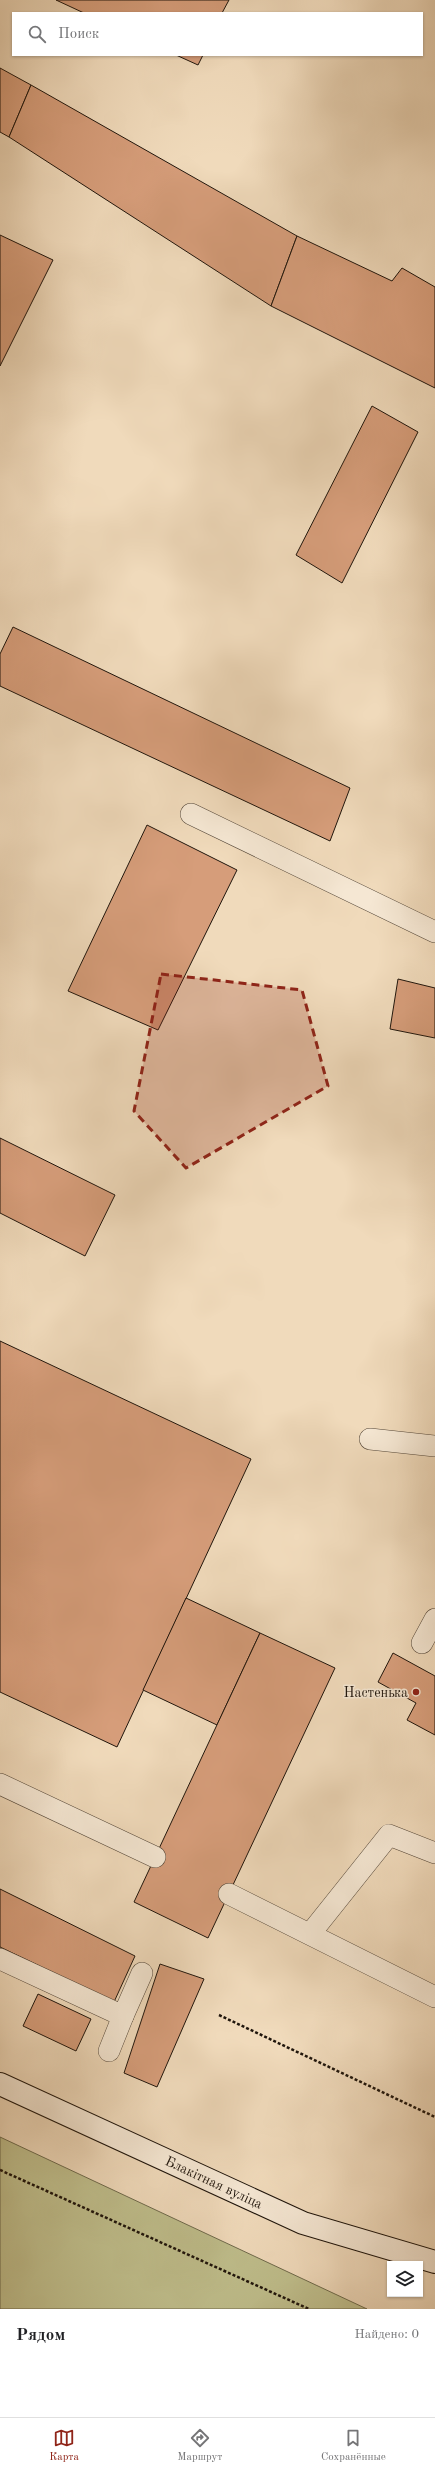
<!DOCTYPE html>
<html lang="ru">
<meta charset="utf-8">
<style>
:root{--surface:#fff;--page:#f2f2f2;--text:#202124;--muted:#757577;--line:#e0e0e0;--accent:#8f2418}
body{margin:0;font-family:"Old Standard TT",serif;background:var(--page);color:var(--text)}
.controls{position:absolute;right:12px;bottom:12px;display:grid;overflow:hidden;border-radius:0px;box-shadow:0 1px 3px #0004}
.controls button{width:36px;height:36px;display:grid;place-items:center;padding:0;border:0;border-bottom:1px solid var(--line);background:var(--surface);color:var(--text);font:20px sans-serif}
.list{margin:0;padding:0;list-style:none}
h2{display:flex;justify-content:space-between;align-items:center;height:52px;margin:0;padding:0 16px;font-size:17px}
h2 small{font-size:13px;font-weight:400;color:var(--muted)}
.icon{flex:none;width:22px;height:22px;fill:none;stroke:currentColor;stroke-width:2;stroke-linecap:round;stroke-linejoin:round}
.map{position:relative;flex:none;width:435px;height:2309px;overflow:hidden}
.search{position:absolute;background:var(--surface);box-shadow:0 1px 3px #0004;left:12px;right:12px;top:12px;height:44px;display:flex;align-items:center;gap:10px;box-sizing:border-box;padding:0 14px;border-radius:0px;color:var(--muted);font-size:15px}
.sheet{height:108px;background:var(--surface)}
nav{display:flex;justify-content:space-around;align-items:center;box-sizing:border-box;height:56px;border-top:1px solid var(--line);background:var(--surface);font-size:11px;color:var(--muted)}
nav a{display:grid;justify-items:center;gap:2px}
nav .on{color:var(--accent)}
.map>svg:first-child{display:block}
.green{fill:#bfbe8c;stroke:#6f6a4c}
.building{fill:#d69d7a;stroke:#1f150c}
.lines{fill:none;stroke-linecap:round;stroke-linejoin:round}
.lane-casing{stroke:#534638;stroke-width:22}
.secondary-casing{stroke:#1f150c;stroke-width:24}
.path{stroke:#1f150c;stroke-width:2.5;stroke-dasharray:3 2;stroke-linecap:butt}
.lane{stroke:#f5e7d3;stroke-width:21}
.secondary{stroke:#f5e7d3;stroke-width:22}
.marked{fill:#8f2418;fill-opacity:0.2;stroke:#8f2418;stroke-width:3;stroke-dasharray:8 5;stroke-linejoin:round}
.poi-dot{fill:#8f2418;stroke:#f5e7d3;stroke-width:1.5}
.labels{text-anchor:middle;stroke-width:3;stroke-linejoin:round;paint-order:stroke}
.poi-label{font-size:14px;fill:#1f150c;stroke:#f5e7d3;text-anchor:end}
.street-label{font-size:14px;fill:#1f150c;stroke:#f5e7d3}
</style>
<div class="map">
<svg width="435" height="2309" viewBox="0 0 435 2309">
<rect width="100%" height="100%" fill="#f0dabb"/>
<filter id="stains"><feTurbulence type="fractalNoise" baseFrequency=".005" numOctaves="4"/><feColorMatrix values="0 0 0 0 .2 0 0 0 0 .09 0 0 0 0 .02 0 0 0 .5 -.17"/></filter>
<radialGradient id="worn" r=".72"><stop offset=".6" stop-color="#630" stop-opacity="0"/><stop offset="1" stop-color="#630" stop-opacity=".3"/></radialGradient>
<!-- green -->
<polygon class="green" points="0,2137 367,2309 0,2309"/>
<!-- building -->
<g class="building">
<polygon points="56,0 229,0 222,13 84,13"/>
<polygon points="176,55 203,55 198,65"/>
<polygon points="0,68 31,85 9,137 0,132"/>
<polygon points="31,85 297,236 271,306 9,137"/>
<polygon points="0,235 53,260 0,366"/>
<polygon points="297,236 392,281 402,268 435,287 435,388 271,306"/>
<polygon points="372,406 418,432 342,583 296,555"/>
<polygon points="13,627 350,788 330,841 0,686 0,654"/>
<polygon points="147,825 237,870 158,1030 68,991"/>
<polygon points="398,979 435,988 435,1038 390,1029"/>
<polygon points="0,1138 115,1195 85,1256 0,1213"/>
<polygon points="0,1341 251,1459 117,1747 0,1692"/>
<polygon points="186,1598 260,1633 217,1725 143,1690"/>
<polygon points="260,1633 335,1668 208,1938 134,1902"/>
<polygon points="393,1653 435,1676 435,1735 407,1720 416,1703 378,1682"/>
<polygon points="0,1889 135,1956 114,2002 0,1947"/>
<polygon points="160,1964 204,1979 157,2087 124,2073"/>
<polygon points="38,1994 91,2019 76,2051 23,2026"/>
</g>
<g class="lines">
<!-- lane casing -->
<g class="lane-casing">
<g id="lane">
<polyline points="191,814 435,932"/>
<polyline points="370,1439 435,1446"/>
<polyline points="422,1643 435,1619"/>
<polyline points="0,1784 155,1857"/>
<polyline points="229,1894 435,1997"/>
<polyline points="310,1934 389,1835 435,1853"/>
<polyline points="0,1959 123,2016 142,1973"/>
<polyline points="109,2051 123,2016"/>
</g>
</g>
<!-- secondary casing -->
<g class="secondary-casing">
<polyline id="secondary" points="0,2084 303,2223 435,2262"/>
</g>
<!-- path -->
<g class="path">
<polyline points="219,2015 435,2117"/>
<polyline points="0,2170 309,2309"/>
</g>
<!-- lane -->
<use href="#lane" class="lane"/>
<!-- secondary -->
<use href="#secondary" class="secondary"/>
</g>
<!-- marked area -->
<path class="marked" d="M 161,974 L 302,990 L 328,1086 L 186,1168 L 134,1111 Z"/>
<!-- markers -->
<circle class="poi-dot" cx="416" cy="1692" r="4"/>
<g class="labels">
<!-- poi labels -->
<g class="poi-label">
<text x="408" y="1697">Настенька</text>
</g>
<!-- street labels -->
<g class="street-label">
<text transform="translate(214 2182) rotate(25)" y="5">Блакітная вуліца</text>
</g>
</g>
<rect width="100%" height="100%" filter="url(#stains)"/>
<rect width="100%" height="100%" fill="url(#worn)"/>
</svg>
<div class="controls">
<button><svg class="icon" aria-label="layers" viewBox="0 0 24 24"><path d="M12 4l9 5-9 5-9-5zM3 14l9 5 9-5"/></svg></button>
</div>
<div class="search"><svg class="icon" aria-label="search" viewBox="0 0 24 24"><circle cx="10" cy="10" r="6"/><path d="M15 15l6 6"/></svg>Поиск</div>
</div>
<section class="sheet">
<h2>Рядом<small>Найдено: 0</small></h2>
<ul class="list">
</ul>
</section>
<nav>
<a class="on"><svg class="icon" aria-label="map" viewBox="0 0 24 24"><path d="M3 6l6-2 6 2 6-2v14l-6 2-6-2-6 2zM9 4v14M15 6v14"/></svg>Карта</a>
<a><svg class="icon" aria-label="directions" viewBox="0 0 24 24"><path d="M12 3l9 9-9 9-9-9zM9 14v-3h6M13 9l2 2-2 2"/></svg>Маршрут</a>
<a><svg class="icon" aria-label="saved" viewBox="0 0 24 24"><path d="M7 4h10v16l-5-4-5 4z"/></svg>Сохранённые</a>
</nav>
